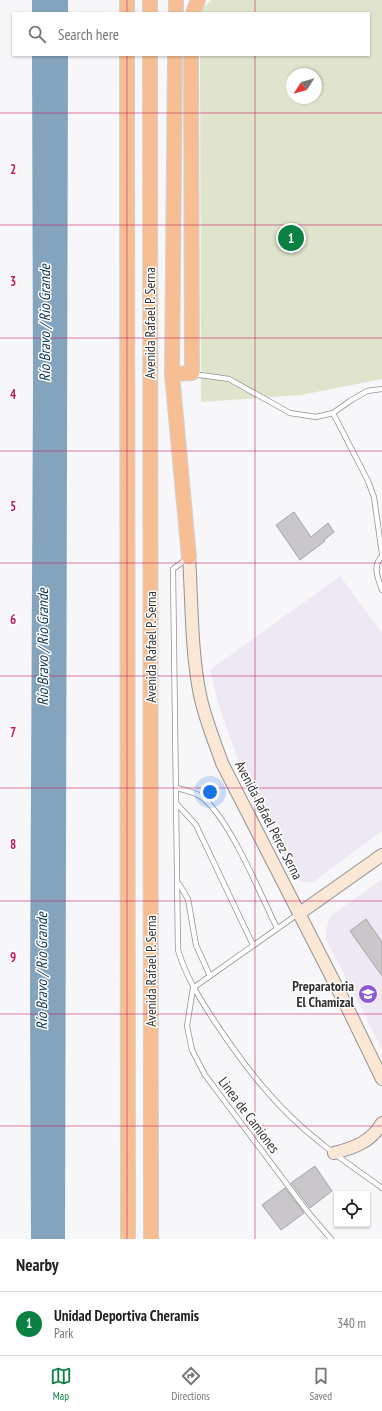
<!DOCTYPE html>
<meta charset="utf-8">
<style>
:root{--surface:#fff;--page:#f2f2f2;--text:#222;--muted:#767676;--line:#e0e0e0;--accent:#0b8043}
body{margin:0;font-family:"PT Sans Narrow",sans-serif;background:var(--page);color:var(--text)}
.controls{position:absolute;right:12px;bottom:12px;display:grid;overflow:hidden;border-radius:0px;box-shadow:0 1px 3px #0004}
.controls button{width:36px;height:36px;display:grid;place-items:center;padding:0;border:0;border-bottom:1px solid var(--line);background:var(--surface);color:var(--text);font:20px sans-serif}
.compass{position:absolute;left:286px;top:68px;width:36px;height:36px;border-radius:50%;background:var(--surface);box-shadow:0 1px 3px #0004;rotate:234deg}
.you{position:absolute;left:210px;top:792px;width:14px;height:14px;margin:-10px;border:3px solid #fff;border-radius:50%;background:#1a73e8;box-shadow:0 0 0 6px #1a73e833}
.badge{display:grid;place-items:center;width:26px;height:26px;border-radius:50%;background:var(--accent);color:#fff;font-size:13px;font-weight:700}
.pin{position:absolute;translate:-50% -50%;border:2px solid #fff;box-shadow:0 1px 4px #0006}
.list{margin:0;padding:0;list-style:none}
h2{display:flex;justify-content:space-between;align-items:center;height:52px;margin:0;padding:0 16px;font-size:17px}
h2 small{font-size:13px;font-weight:400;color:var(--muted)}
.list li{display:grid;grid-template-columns:26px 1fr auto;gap:12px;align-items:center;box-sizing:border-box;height:64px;padding:0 16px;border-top:1px solid var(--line)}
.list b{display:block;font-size:15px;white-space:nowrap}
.list p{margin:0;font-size:13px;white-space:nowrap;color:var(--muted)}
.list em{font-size:13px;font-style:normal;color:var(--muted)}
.icon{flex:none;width:22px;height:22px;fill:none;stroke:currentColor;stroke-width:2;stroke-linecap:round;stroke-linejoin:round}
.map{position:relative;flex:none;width:382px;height:1239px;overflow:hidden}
.search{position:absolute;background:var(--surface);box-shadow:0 1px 3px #0004;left:12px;right:12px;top:12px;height:44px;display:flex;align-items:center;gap:10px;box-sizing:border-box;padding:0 14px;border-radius:0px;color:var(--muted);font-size:15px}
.sheet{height:116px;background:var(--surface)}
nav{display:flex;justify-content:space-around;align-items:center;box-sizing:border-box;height:56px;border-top:1px solid var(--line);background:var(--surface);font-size:11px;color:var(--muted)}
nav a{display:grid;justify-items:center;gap:2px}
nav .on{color:var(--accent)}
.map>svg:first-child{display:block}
.built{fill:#ede8f1}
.green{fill:#e0e4cc;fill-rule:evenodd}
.water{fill:#84a4bd}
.building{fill:#c9c7c9;stroke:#a7a5a7}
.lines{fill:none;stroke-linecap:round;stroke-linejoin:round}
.service-casing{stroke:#939294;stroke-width:6}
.secondary-casing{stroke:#939294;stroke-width:14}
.trunk-casing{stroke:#d2d2d2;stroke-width:16}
.service{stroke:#fff;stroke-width:4.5}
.secondary{stroke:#fbe7d6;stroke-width:12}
.trunk{stroke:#f6be92;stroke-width:14}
.grid{fill:none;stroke:#c2185b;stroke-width:1;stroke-opacity:0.55}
.labels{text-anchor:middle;stroke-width:3;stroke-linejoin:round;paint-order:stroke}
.street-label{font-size:14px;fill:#333233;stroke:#fff}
.poi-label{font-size:14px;font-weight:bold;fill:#333233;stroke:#fff;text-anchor:end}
.water-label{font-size:15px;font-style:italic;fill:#0d3550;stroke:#fff}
.grid-label{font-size:13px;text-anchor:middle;font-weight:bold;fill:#c2185b;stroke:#fff;stroke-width:3;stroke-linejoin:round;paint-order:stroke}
</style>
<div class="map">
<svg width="382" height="1239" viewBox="0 0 382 1239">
<rect width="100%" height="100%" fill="#f7f6f9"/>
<!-- built -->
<g class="built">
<polygon points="340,576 382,633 382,831 313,882 301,882 291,873 246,782 219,706 210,670"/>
<polygon points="382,879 382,1049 326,939 326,931 330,917 336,912"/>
</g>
<!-- green -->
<path class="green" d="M 211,0 L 382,0 L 382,379 L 301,395 L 201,402 L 200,55 L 369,55 L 369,13 L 201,13 L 204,7 ZM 292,74 L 316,74 L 316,98 L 292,98 Z"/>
<!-- water -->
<g class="water">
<rect x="32" y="0" width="36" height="13"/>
<polygon points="32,55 68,55 65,1239 31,1239 30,991 33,384"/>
</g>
<!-- building -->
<g class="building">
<polygon points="294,512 311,537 328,523 334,532 324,540 325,541 300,560 276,525"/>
<polygon points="366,919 382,942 382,976 350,931"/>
<polygon points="315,1166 332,1191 310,1208 291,1183"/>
<polygon points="285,1188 304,1213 281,1230 262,1205"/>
</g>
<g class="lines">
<!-- service casing -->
<g class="service-casing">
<g id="service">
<polyline points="193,374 229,379 290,413 316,417 333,413 350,401 367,391 382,389"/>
<polyline points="333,413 368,481 374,497 382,554"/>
<path d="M 382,556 C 372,566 378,578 382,590"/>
<path d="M 188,558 L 173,569 L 178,950 C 186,977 200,999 215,1022 C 245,1067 278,1110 321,1143 C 340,1159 362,1173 382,1188"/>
<path d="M 177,788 C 184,790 194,792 200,796 C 228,814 261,896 277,928"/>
<polyline points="177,804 196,825 253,945"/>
<polyline points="179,884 188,899 196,945 210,976"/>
<polyline points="298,914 193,988 187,1026 192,1050 205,1075 307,1211 331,1239"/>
</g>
</g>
<!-- secondary casing -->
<g class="secondary-casing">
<g id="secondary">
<path d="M 189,557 C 192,603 191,651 200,695 C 205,719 214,740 222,763 L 347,1007 L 382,1079"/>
<polyline points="300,913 382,855"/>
<path d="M 334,1153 C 354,1148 371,1142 382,1123"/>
</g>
</g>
<!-- trunk casing -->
<g class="trunk-casing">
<g id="trunk">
<polyline points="127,0 127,13"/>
<polyline points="150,0 150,13"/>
<polyline points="176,13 176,0"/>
<polyline points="193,13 198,0"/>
<polyline points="127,55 128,1239"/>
<polyline points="150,55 151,1239"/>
<polyline points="175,55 172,374 189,557"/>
<polyline points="172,374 192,373 191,55"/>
</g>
</g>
<!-- service -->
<use href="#service" class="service"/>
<!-- secondary -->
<use href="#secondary" class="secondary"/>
<!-- trunk -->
<use href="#trunk" class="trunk"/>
</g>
<!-- grid -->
<path class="grid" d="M 127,0 L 127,13M 255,0 L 255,13M 127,55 L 127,1239M 255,55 L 255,1239M 0,113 L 382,113M 0,225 L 382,225M 0,338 L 382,338M 0,451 L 382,451M 0,563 L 382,563M 0,676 L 382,676M 0,788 L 382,788M 0,901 L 382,901M 0,1014 L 382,1014M 0,1126 L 382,1126"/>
<!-- icons -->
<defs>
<g id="school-disc" transform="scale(1)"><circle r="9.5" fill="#8b5ad3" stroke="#fff"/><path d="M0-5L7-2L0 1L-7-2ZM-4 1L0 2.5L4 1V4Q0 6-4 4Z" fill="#fff"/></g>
</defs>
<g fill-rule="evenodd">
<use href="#school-disc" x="368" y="994"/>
</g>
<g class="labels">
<!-- street labels -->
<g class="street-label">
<text transform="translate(150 323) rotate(-90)" y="5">Avenida Rafael P. Serna</text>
<text transform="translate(151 647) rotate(-90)" y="5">Avenida Rafael P. Serna</text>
<text transform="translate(269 820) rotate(63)" y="5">Avenida Rafael Pérez Serna</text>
<text transform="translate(151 971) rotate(-90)" y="5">Avenida Rafael P. Serna</text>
<text transform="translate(249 1115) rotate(53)" y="5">Linea de Camiones</text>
</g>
<!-- poi labels -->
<g class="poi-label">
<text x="354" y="991">Preparatoria<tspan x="354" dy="16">El Chamizal</tspan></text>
</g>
<!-- water labels -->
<g class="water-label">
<text transform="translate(45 323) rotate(-90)" y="5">Río Bravo / Rio Grande</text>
<text transform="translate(43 647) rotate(-90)" y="5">Río Bravo / Rio Grande</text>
<text transform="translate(42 971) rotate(-90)" y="5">Río Bravo / Rio Grande</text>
</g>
</g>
<g class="grid-label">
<text x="13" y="174">2</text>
<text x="13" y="286">3</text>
<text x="13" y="399">4</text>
<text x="13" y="511">5</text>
<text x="13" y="624">6</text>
<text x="13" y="737">7</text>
<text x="13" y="849">8</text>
<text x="13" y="962">9</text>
</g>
</svg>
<div class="controls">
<button><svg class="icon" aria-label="locate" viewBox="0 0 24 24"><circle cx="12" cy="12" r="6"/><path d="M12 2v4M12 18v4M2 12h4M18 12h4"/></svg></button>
</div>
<svg class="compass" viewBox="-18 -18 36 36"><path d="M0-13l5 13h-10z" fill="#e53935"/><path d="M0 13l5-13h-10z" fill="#767676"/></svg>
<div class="you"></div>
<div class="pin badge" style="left:291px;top:238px">1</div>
<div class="search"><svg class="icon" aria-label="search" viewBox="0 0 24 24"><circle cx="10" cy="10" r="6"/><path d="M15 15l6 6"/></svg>Search here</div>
</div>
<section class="sheet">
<h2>Nearby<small></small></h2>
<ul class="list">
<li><span class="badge">1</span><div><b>Unidad Deportiva Cheramis</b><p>Park</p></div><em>340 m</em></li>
</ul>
</section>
<nav>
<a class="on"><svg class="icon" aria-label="map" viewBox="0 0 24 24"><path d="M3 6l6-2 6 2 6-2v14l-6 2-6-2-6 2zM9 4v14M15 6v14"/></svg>Map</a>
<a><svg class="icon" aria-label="directions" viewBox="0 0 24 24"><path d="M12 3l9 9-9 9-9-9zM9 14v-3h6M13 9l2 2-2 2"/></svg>Directions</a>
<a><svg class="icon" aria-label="saved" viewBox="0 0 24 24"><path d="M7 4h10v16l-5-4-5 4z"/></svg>Saved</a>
</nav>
